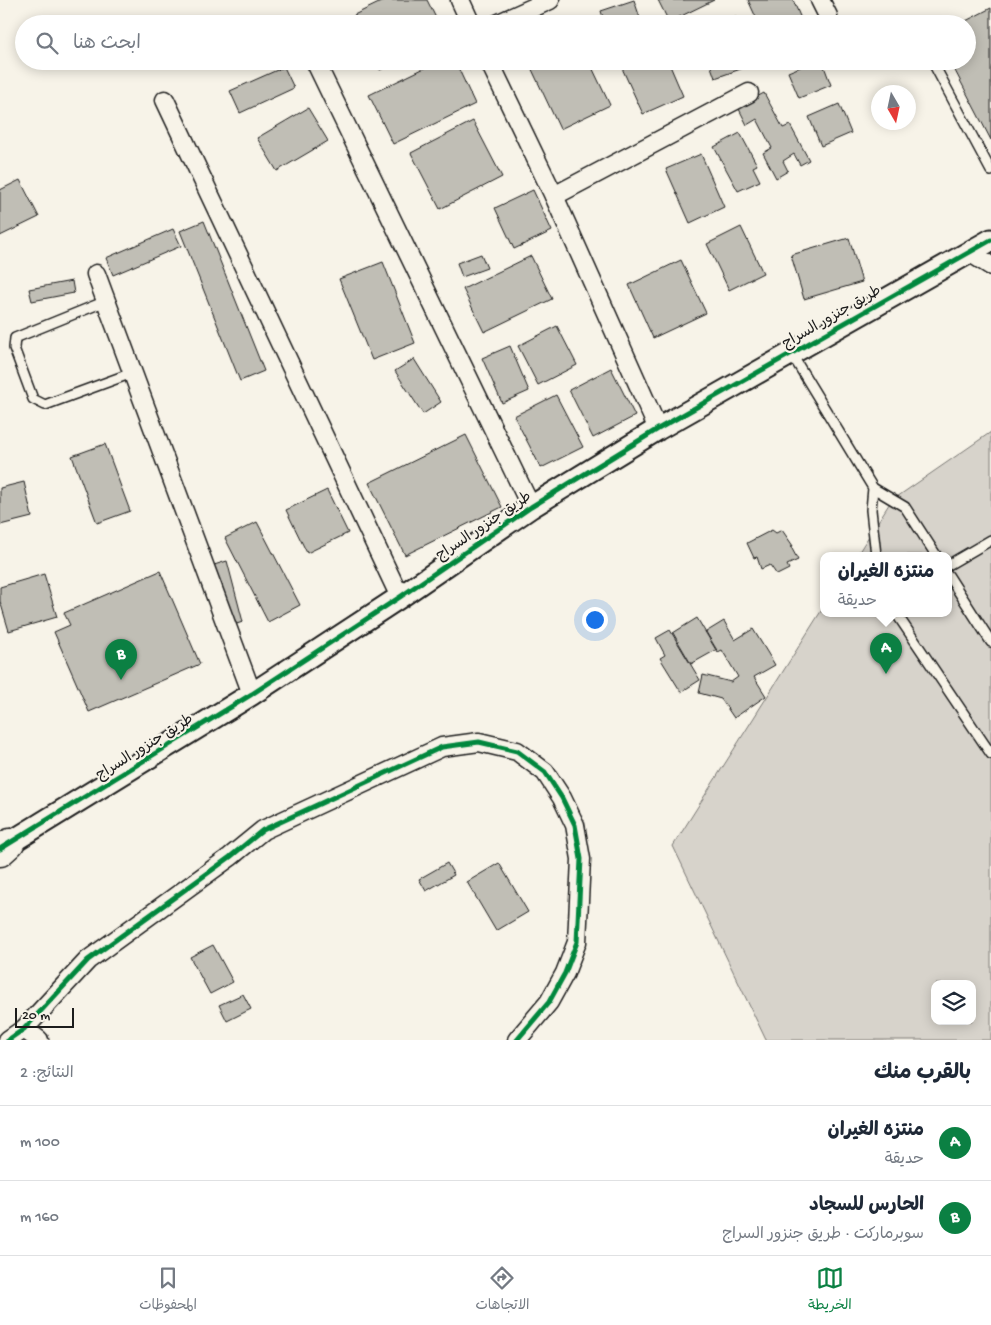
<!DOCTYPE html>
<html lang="ar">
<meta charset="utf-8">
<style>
:root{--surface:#fff;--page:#f2f2f3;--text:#1f2937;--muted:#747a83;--line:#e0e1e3;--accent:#0b8043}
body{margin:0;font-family:"Gochi Hand","Playpen Sans Arabic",sans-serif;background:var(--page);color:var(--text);direction:rtl}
.controls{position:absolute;right:15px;bottom:15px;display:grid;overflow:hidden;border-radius:10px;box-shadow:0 2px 12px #0003}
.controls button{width:45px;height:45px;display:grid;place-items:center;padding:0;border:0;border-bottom:1px solid var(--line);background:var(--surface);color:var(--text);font:25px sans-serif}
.compass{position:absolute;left:871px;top:85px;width:45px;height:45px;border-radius:50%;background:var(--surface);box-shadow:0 2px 12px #0003;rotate:171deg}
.scale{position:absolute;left:15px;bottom:12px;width:59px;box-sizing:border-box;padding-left:5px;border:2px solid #1c1c1c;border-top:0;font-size:14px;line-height:18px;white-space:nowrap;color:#1c1c1c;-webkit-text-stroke:4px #f7f3e8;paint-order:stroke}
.you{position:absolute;left:594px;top:619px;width:18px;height:18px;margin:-12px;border:4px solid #fff;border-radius:50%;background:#1a73e8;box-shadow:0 0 0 8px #1a73e833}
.badge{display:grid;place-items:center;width:32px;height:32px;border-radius:50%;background:var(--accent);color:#fff;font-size:16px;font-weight:700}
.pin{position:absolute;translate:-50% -41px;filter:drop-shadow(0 1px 2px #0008)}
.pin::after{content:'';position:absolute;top:26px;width:18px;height:15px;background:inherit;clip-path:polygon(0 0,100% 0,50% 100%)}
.popup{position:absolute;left:820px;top:552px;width:132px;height:65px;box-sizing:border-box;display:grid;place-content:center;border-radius:10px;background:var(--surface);filter:drop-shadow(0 1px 4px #0005);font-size:16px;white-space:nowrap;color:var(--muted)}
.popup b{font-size:19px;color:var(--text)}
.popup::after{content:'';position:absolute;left:50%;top:100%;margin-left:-10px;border:10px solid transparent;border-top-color:var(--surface)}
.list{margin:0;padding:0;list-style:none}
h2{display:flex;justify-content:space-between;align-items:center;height:65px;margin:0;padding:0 20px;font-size:21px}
h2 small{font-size:16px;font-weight:400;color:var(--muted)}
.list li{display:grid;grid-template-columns:32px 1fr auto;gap:15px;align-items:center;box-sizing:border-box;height:75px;padding:0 20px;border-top:1px solid var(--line)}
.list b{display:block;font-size:19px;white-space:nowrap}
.list p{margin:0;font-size:16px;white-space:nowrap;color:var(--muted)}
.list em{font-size:16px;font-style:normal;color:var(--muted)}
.icon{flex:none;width:28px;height:28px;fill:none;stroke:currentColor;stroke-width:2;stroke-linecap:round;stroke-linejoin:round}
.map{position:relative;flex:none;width:991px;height:1040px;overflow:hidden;direction:ltr}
.search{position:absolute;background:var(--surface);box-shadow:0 2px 12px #0003;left:15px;right:15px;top:15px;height:55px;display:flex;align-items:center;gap:12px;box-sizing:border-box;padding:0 18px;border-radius:28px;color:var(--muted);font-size:19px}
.sheet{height:215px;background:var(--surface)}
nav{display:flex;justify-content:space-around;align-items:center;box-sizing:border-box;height:70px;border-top:1px solid var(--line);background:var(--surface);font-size:14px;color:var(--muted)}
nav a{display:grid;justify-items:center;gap:2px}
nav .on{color:var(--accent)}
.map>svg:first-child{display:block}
.park{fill:#d7d3cb;stroke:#7a7874;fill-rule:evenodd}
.building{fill:#c0beb5;stroke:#1c1c1c}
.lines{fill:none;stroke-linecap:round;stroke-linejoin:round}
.service-casing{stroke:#1c1c1c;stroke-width:12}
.minor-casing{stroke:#1c1c1c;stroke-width:21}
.tertiary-casing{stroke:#1c1c1c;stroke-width:25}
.primary-casing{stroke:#1c1c1c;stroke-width:31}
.service{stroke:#f7f3e8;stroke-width:9}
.minor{stroke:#f7f3e8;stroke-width:18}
.tertiary{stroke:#f7f3e8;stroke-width:21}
.primary{stroke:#f7f3e8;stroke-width:28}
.cycleway-casing{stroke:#f7f3e8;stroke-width:8}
.cycleway{stroke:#00873e;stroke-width:5}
.labels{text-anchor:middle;stroke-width:4.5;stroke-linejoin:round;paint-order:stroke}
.street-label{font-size:15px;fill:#1c1c1c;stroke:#f7f3e8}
</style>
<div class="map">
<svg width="991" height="1040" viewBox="0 0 991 1040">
<rect width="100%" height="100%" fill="#f7f3e8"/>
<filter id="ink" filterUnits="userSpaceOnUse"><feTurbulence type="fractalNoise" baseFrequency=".02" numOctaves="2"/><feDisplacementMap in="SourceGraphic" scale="10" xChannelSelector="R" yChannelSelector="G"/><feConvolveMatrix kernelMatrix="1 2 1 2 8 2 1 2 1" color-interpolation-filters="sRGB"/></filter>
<g filter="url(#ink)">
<!-- park -->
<path class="park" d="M 991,432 L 991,1040 L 766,1040 L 673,846 L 823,608 L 824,613 L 948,613 L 948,555 L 857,555 L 891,501 ZM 935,984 L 972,984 L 972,1021 L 935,1021 Z"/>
<!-- building -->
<g class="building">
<polygon points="385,0 427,0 439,24 358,24 354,15"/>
<polygon points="634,0 642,24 605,24 601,11"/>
<polygon points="658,0 714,0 669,22"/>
<polygon points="748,0 793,0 802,21 795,24 759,24"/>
<polygon points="991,8 991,140 950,61 967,61 967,24 960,24"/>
<polygon points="736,17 739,24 715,24"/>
<polygon points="376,61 398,61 380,70"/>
<polygon points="439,61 455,61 475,104 393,144 369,95"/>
<polygon points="528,61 589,61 610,105 560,129"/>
<polygon points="631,61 668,61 683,96 643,114 621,66"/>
<polygon points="709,61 751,61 752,65 715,78"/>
<polygon points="815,61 822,61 831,85 799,98 788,72"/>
<polygon points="284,67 294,88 240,113 230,91"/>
<polygon points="764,93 783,128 790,125 809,160 800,165 794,154 783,161 788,171 776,178 763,153 772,148 757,119 747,125 738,107"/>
<polygon points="839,104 851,133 821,146 809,117"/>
<polygon points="308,108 328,141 277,171 257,138"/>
<polygon points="473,121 502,177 440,209 411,153"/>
<polygon points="740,133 757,165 753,167 760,181 738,191 714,147"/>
<polygon points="701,154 724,207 690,223 666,169"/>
<polygon points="20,180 39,217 0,236 0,190"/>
<polygon points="533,190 552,231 514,249 495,208"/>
<polygon points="204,221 264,371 240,381 180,231"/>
<polygon points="741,227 763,273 729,290 707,244"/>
<polygon points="173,229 181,246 113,275 106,258"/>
<polygon points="849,238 862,282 804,299 791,255"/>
<polygon points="481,254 487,268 462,277 457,263"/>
<polygon points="531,256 552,299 484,332 463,289"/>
<polygon points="681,260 706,313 653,338 629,285"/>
<polygon points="383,262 415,343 372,360 339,279"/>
<polygon points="72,281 74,293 32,301 29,289"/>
<polygon points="557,326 577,365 538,385 518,346"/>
<polygon points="510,346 529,391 502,403 482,358"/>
<polygon points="414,359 441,402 423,414 395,371"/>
<polygon points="611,368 635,416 593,438 569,390"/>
<polygon points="556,395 583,447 541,468 514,416"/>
<polygon points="466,435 502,507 405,555 369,483"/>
<polygon points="105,444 130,511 97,523 72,456"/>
<polygon points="24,482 32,517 0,525 0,488"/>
<polygon points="327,490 348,533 307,553 286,510"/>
<polygon points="257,522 300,605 268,622 225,538"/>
<polygon points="772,530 776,533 782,530 793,546 791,547 798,560 787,565 789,569 777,575 770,565 761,569 757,557 754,558 747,543"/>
<polygon points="227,561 243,622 230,626 214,565"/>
<polygon points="160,571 200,664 89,712 54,632 70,625 64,613"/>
<polygon points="44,574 57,617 9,631 0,601 0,587"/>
<polygon points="697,618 716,650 691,664 673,633"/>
<polygon points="724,621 735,640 753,629 775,665 754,677 766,696 734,718 721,699 699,693 703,675 731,682 738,677 722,650 718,652 706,632"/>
<polygon points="670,630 700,680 681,692 660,658 665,655 656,638"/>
<polygon points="447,863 454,875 426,891 419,879"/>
<polygon points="499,863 528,912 496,931 467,882"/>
<polygon points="213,945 233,982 210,994 190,957"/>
<polygon points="243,994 251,1009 227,1021 219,1005"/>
</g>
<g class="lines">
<!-- service casing -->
<g class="service-casing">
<g id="service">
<polyline points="932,61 991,171"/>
<polyline points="106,301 15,338 14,348 33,399 45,405 132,373"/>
<polyline points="791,353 873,488 871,510 876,555"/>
<polyline points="873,488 905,507 936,555"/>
<polyline points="948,565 991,540"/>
<polyline points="948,575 991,642"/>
<polyline points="896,613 991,754"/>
</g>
</g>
<!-- minor casing -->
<g class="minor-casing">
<g id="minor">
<polyline points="460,0 471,24"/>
<polyline points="820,0 828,16"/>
<polyline points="497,24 550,0"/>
<polyline points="315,61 531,507"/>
<polyline points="489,61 554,196 658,429"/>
<polyline points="165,100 400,597"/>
<polyline points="554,196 749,93"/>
<polyline points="969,252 991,266"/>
<polyline points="96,274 252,694"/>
<polyline points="24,1029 39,1040"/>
<polyline points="8,1040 24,1029 88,960 230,857 263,830 442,747 479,742 517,751 545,772 562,798 575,825 581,859 577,942 565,973 549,1002 517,1040"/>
</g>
</g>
<!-- tertiary casing -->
<g class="tertiary-casing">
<polyline id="tertiary" points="0,849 252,694 400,597 531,507 658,429 991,240"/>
</g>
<!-- primary casing -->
<g class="primary-casing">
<polyline id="primary" points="0,852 10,843"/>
</g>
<!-- service -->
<use href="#service" class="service"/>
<!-- minor -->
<use href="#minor" class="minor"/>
<!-- tertiary -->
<use href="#tertiary" class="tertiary"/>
<!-- primary -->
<use href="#primary" class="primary"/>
<!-- cycleway casing -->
<g class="cycleway-casing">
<g id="cycleway">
<polyline points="0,849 252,694 400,597 531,507 658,429 991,240"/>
<polyline points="8,1040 24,1029 88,960 230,857 263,830 442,747 479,742 517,751 545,772 562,798 575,825 581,859 577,942 565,973 549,1002 517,1040"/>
</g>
</g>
<!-- cycleway -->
<use href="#cycleway" class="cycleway"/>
</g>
</g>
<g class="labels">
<!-- street labels -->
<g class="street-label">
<text transform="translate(831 316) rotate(-30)" y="5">طريق جنزور السراج</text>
<text transform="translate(483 525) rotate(-34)" y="5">طريق جنزور السراج</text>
<text transform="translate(144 746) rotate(-32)" y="5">طريق جنزور السراج</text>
</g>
</g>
</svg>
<div class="controls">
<button><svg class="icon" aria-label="layers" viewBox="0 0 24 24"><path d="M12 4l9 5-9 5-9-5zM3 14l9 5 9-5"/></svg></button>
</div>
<svg class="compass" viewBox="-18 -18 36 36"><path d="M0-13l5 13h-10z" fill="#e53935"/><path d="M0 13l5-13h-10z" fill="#747a83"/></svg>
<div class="scale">20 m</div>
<div class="you"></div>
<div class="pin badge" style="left:886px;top:674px">A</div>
<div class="popup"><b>منتزه الغيران</b>حديقة</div>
<div class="pin badge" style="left:121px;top:680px">B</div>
<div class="search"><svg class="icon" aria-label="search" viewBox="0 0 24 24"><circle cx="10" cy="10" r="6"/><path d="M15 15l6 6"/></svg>ابحث هنا</div>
</div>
<section class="sheet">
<h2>بالقرب منك<small>النتائج: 2</small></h2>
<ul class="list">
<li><span class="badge">A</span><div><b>منتزه الغيران</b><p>حديقة</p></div><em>100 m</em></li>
<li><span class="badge">B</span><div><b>الحارس للسجاد</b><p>سوبرماركت · طريق جنزور السراج</p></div><em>160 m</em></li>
</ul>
</section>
<nav>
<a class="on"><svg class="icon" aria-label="map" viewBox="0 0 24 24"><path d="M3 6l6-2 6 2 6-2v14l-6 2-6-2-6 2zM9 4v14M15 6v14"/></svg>الخريطة</a>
<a><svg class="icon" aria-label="directions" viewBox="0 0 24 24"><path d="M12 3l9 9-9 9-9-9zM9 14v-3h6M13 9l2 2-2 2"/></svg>الاتجاهات</a>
<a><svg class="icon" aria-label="saved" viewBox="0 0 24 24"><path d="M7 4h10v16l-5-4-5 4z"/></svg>المحفوظات</a>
</nav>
